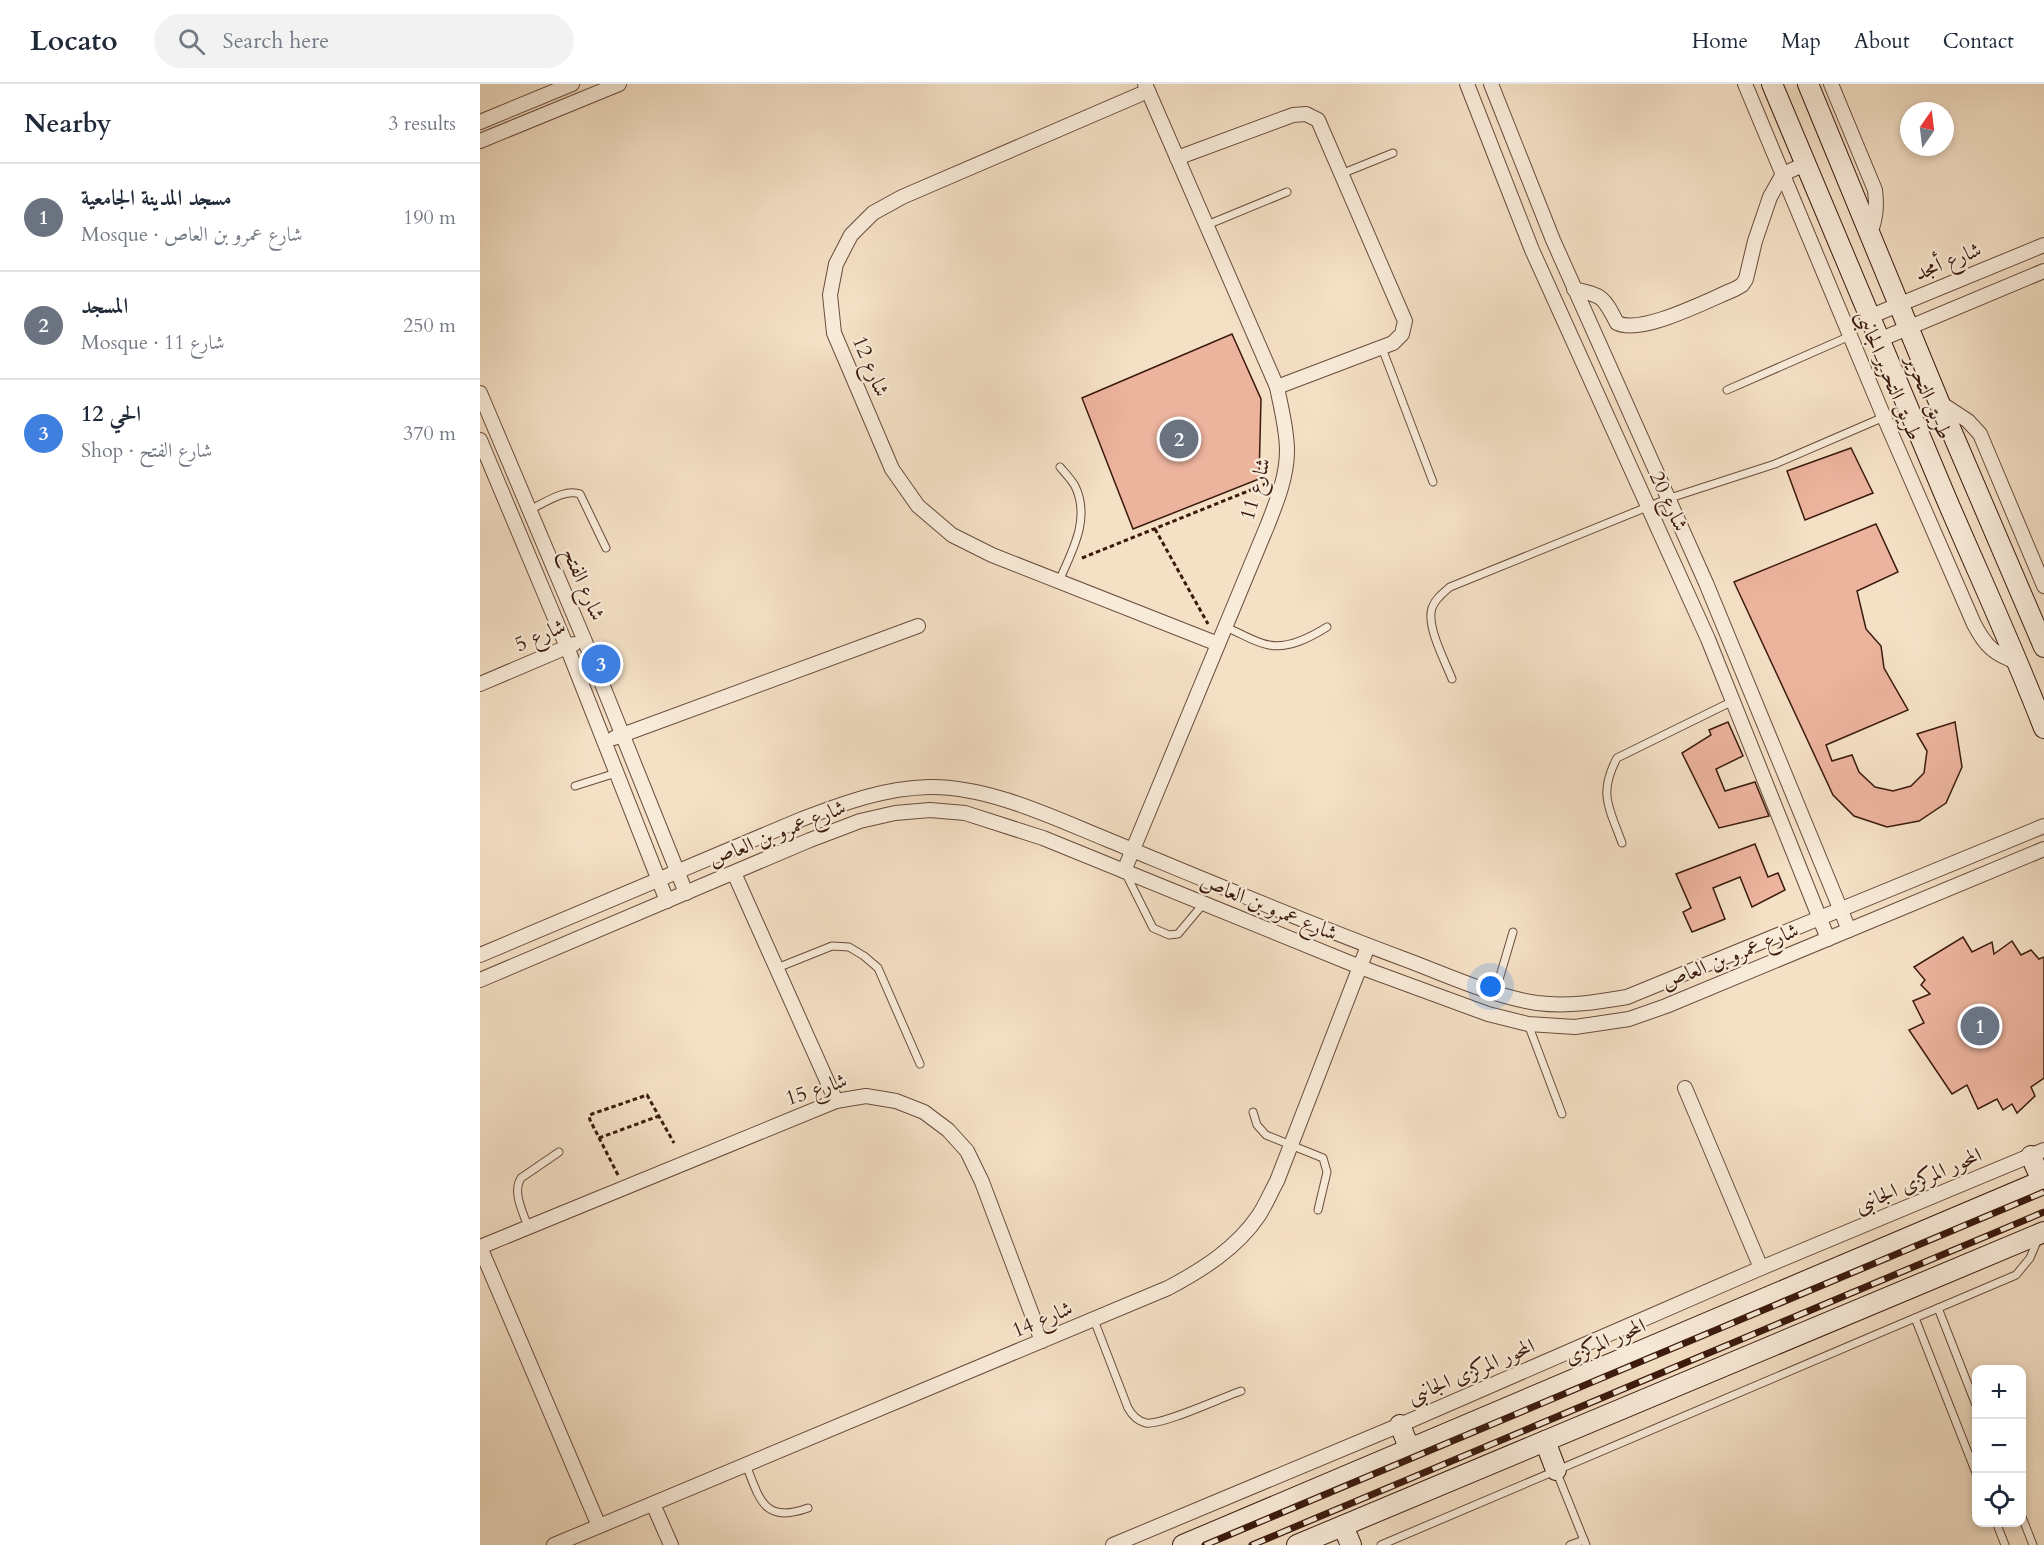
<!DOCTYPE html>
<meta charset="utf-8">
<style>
:root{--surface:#fff;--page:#f2f2f3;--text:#1f2937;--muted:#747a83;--line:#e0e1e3;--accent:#1a73e8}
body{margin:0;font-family:Cardo,Amiri,serif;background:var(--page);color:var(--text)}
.controls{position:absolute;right:18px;bottom:18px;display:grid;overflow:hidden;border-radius:12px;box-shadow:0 3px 9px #0003}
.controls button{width:54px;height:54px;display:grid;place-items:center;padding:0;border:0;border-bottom:2px solid var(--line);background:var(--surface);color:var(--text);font:30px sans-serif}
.compass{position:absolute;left:1420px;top:18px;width:54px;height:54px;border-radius:50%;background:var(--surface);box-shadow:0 3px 9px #0003;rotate:14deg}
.you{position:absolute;left:1011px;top:903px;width:21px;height:21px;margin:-15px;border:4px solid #fff;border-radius:50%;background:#1a73e8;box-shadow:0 0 0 9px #1a73e833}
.badge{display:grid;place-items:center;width:39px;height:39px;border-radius:50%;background:var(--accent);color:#fff;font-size:20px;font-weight:700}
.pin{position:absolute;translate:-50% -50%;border:3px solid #fff;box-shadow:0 2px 6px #0006}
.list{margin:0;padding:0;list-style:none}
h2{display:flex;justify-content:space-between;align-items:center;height:78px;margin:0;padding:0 24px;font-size:26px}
h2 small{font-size:20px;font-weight:400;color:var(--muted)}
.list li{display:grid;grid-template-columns:39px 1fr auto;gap:18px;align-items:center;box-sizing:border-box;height:108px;padding:0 24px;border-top:2px solid var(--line)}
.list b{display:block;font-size:22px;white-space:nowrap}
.list p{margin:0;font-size:20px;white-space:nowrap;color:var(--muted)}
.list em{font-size:20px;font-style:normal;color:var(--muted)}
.icon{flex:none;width:33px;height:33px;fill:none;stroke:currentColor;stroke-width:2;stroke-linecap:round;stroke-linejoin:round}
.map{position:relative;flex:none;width:1564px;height:1461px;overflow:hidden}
header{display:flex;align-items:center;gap:36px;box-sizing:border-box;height:84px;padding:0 30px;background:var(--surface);border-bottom:2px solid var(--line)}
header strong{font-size:28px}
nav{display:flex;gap:33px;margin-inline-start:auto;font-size:21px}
.search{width:420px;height:54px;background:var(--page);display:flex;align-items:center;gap:15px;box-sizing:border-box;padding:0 21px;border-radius:33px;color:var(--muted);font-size:22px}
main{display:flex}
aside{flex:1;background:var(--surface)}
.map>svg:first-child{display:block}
.building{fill:#ecb39d;stroke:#3b1a0d;stroke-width:1.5}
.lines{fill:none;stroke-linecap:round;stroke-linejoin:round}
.lane-casing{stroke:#694c3b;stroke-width:9}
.street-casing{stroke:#694c3b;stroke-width:16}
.secondary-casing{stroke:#3b1a0d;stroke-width:22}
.path{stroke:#3b1a0d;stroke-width:3;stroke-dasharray:4.5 3;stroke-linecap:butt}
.lane{stroke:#f8ebd9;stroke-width:7}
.street{stroke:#f8ebd9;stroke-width:14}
.secondary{stroke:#f8ebd9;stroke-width:20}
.rail-casing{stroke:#3b1a0d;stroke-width:7}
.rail{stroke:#f8ebd9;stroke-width:4.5;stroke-dasharray:14;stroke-linecap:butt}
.labels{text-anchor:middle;stroke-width:4.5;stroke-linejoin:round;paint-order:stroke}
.street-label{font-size:21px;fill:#3b1a0d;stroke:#f8ebd9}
</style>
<header>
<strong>Locato</strong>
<div class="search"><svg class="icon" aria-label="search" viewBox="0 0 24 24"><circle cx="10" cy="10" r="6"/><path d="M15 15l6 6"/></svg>Search here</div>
<nav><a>Home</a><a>Map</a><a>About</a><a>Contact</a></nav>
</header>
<main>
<aside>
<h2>Nearby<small>3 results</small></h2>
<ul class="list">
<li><span class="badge" style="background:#6b7280">1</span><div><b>مسجد المدينة الجامعية</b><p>Mosque · شارع عمرو بن العاص</p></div><em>190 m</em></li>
<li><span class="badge" style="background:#6b7280">2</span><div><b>المسجد</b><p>Mosque · شارع 11</p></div><em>250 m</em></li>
<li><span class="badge" style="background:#3f7fe0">3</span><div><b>الحي 12</b><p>Shop · شارع الفتح</p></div><em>370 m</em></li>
</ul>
</aside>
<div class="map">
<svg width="1564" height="1461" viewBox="0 0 1564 1461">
<rect width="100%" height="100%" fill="#f4e0c5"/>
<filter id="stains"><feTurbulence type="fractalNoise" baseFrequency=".00333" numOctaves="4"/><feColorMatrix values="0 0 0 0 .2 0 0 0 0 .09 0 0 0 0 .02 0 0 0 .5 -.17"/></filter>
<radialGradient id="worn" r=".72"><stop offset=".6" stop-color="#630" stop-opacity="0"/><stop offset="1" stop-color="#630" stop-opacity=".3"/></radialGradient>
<!-- building -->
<g class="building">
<polygon points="752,250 781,315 779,395 653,445 602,314"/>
<polygon points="1371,364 1393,409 1325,436 1307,387"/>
<polygon points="1396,440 1418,488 1377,507 1386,545 1401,562 1404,584 1428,626 1346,661 1352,677 1372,671 1379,688 1395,703 1413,707 1431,702 1444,689 1447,667 1437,650 1475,638 1482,683 1466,719 1439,737 1407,743 1374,732 1353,711 1254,498"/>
<polygon points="1248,638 1263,672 1236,685 1245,707 1275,698 1289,732 1239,744 1202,669 1231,651 1229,646"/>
<polygon points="1275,760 1288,793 1298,789 1305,806 1272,823 1260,793 1233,804 1245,835 1212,848 1203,828 1211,824 1196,790"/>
<polygon points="1483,853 1492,868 1512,858 1514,870 1532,857 1541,871 1551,866 1559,875 1564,873 1564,994 1551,1003 1555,1012 1537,1029 1532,1020 1523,1026 1517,1015 1498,1025 1487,1001 1472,1010 1429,946 1444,939 1433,917 1450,910 1441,901 1445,896 1434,883"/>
</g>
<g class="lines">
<!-- lane casing -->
<g class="lane-casing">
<g id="lane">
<polyline points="861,90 913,69"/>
<polyline points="727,141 807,108"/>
<polyline points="902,264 953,398"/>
<polyline points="1247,306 1370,252"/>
<path d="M 49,426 C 63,420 85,404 100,410 L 126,464"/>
<path d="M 579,497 C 592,467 611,435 595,402 C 591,395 585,389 580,383"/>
<path d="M 745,543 C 759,548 775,559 789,561 C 809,565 831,553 847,543"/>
<path d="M 972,595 C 965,577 946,542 952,524 C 955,515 963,509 970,503 L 1187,415 L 1295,380 L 1404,333"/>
<polyline points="95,702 136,689"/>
<path d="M 1142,759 C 1129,723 1118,710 1137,674 L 1253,617"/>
<polyline points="645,788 673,844 689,851 698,850 724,819"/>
<polyline points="297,884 352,862 369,863 384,872 398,884 440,980"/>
<polyline points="1015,909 1033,848"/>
<polyline points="1048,940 1082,1030"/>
<polyline points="773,1028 777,1041 786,1051 843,1074 847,1088 838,1126"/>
<path d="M 48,1143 C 43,1128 32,1108 41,1094 L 79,1068"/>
<polyline points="1458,1224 1496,1321"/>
<polyline points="1435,1234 1496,1389"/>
<path d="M 614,1236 L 648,1324 C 652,1331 657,1337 666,1339 C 681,1342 743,1313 761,1307"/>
<path d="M 266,1381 C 280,1416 284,1440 328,1424"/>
<polyline points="1077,1389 1106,1461"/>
<polyline points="1542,1433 1553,1461"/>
<polyline points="1516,1438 1525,1461"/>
<polyline points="901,1461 1536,1191 1550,1174 1558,1155"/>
<polyline points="1090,1461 1104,1456"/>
</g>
</g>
<!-- street casing -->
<g class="street-casing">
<g id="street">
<polyline points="987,0 1052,166 1228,555 1348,855"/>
<polyline points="1011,0 1073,156 1226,499 1369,846"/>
<path d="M 1265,0 L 1404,333 L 1494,540 C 1506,563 1514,570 1539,579"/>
<path d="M 1351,0 L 1395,106 C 1397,122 1396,134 1390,150"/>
<polyline points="668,7 422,113 393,129 371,151 356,180 350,211 354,249 412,385 438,422 472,451 512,471 738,560"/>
<polyline points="0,38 92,0"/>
<polyline points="0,57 139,0"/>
<polyline points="697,74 813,31 826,30 838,36 925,237 922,250 913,259 797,303"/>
<path d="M 1094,205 C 1123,212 1123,212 1137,239 C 1162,251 1228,216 1255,205 L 1262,201 L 1266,195 L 1275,157 L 1290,113 L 1303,90 L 1325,80"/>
<polyline points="1389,233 1564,161"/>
<polyline points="1399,256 1564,187"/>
<polyline points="0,309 104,555 206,809"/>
<polyline points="1459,318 1488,337 1500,350 1564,502"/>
<polyline points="0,356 87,563 187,817"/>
<polyline points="0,600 94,560"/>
<polyline points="134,654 438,542"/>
<path d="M 644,787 L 788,440 C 797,417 807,392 807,367 C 807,345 801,324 797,303 L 665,0"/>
<polyline points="254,789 356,1017"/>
<path d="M 0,871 L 322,735 C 364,719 404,704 449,703 C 508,702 572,733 626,755 C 725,796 824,838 924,875 C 967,891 1011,912 1057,919 C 1088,923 1118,918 1147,913 L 1564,742"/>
<polyline points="0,896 330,756 380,737 415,729 450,726 485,729 563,754 880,883 1008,930 1048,940 1095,943 1149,935 1186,922 1564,765"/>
<polyline points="1205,1004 1281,1184"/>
<polyline points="0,1163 356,1017 386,1012 416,1017 444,1028 468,1046 487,1067 502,1098 562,1257"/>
<polyline points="0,1163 119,1442"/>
<polyline points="173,1420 191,1461"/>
<path d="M 74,1461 L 688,1204 C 722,1186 757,1164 779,1131 C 786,1120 791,1108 797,1097 L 888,862"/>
<polyline points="633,1461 920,1341 1281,1184 1564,1066"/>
</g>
</g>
<!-- secondary casing -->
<g class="secondary-casing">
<g id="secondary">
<path d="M 1292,0 C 1349,138 1407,276 1466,414 C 1499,491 1534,566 1564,644"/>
<polyline points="1328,0 1459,318 1564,563"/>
<polyline points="1551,1072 1562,1097"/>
<polyline points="920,1341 930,1366"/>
<polyline points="1065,1357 1076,1386"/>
<polyline points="863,1442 871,1461"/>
<polyline points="703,1461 1564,1096"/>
<polyline points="817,1461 1564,1148"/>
</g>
</g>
<!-- path -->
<g class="path">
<polyline points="675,445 728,540"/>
<polyline points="602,474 788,399"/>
<polyline points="119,1054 179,1032"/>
<polyline points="138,1091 110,1036 109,1032 112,1030 167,1011 194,1059"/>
</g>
<!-- lane -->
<use href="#lane" class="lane"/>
<!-- street -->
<use href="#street" class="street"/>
<!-- secondary -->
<use href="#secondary" class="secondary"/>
<!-- rail casing -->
<g class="rail-casing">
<g id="rail">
<polyline points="725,1461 1564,1108"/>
<polyline points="772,1461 1564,1128"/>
</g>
</g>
<!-- rail -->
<use href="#rail" class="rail"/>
</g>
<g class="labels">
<!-- street labels -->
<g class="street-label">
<text transform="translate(1468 177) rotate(-22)" y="7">شارع أمجد</text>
<text transform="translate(391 282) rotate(67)" y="7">شارع 12</text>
<text transform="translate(1409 291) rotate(67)" y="7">طريق التحرير الجانبى</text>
<text transform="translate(1449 313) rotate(67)" y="7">طريق التحرير</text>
<text transform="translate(775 405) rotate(-74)" y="7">شارع 11</text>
<text transform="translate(1189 417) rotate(65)" y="7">شارع 20</text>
<text transform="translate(104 500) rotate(67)" y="7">شارع الفتح</text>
<text transform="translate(60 551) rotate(-23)" y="7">شارع 5</text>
<text transform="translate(297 749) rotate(-22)" y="7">شارع عمرو بن العاص</text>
<text transform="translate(789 823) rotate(22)" y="7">شارع عمرو بن العاص</text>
<text transform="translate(1250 872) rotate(-22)" y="7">شارع عمرو بن العاص</text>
<text transform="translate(336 1005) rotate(-18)" y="7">شارع 15</text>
<text transform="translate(1438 1096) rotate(-23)" y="7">المحور المركزى الجانبى</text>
<text transform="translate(562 1235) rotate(-23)" y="7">شارع 14</text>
<text transform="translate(1125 1257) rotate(-23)" y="7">المحور المركزى</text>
<text transform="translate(991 1287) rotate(-23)" y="7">المحور المركزى الجانبى</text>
</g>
</g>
<rect width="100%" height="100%" filter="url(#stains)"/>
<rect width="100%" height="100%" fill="url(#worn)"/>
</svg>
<div class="controls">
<button>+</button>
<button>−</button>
<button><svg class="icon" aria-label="locate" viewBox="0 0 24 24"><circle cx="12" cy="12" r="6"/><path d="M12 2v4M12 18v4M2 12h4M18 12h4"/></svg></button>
</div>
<svg class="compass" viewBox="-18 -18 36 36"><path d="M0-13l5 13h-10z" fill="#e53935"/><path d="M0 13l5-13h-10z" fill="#747a83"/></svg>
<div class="you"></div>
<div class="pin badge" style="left:1500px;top:942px;background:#6b7280">1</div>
<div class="pin badge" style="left:699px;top:355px;background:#6b7280">2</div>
<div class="pin badge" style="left:121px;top:580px;background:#3f7fe0">3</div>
</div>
</main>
